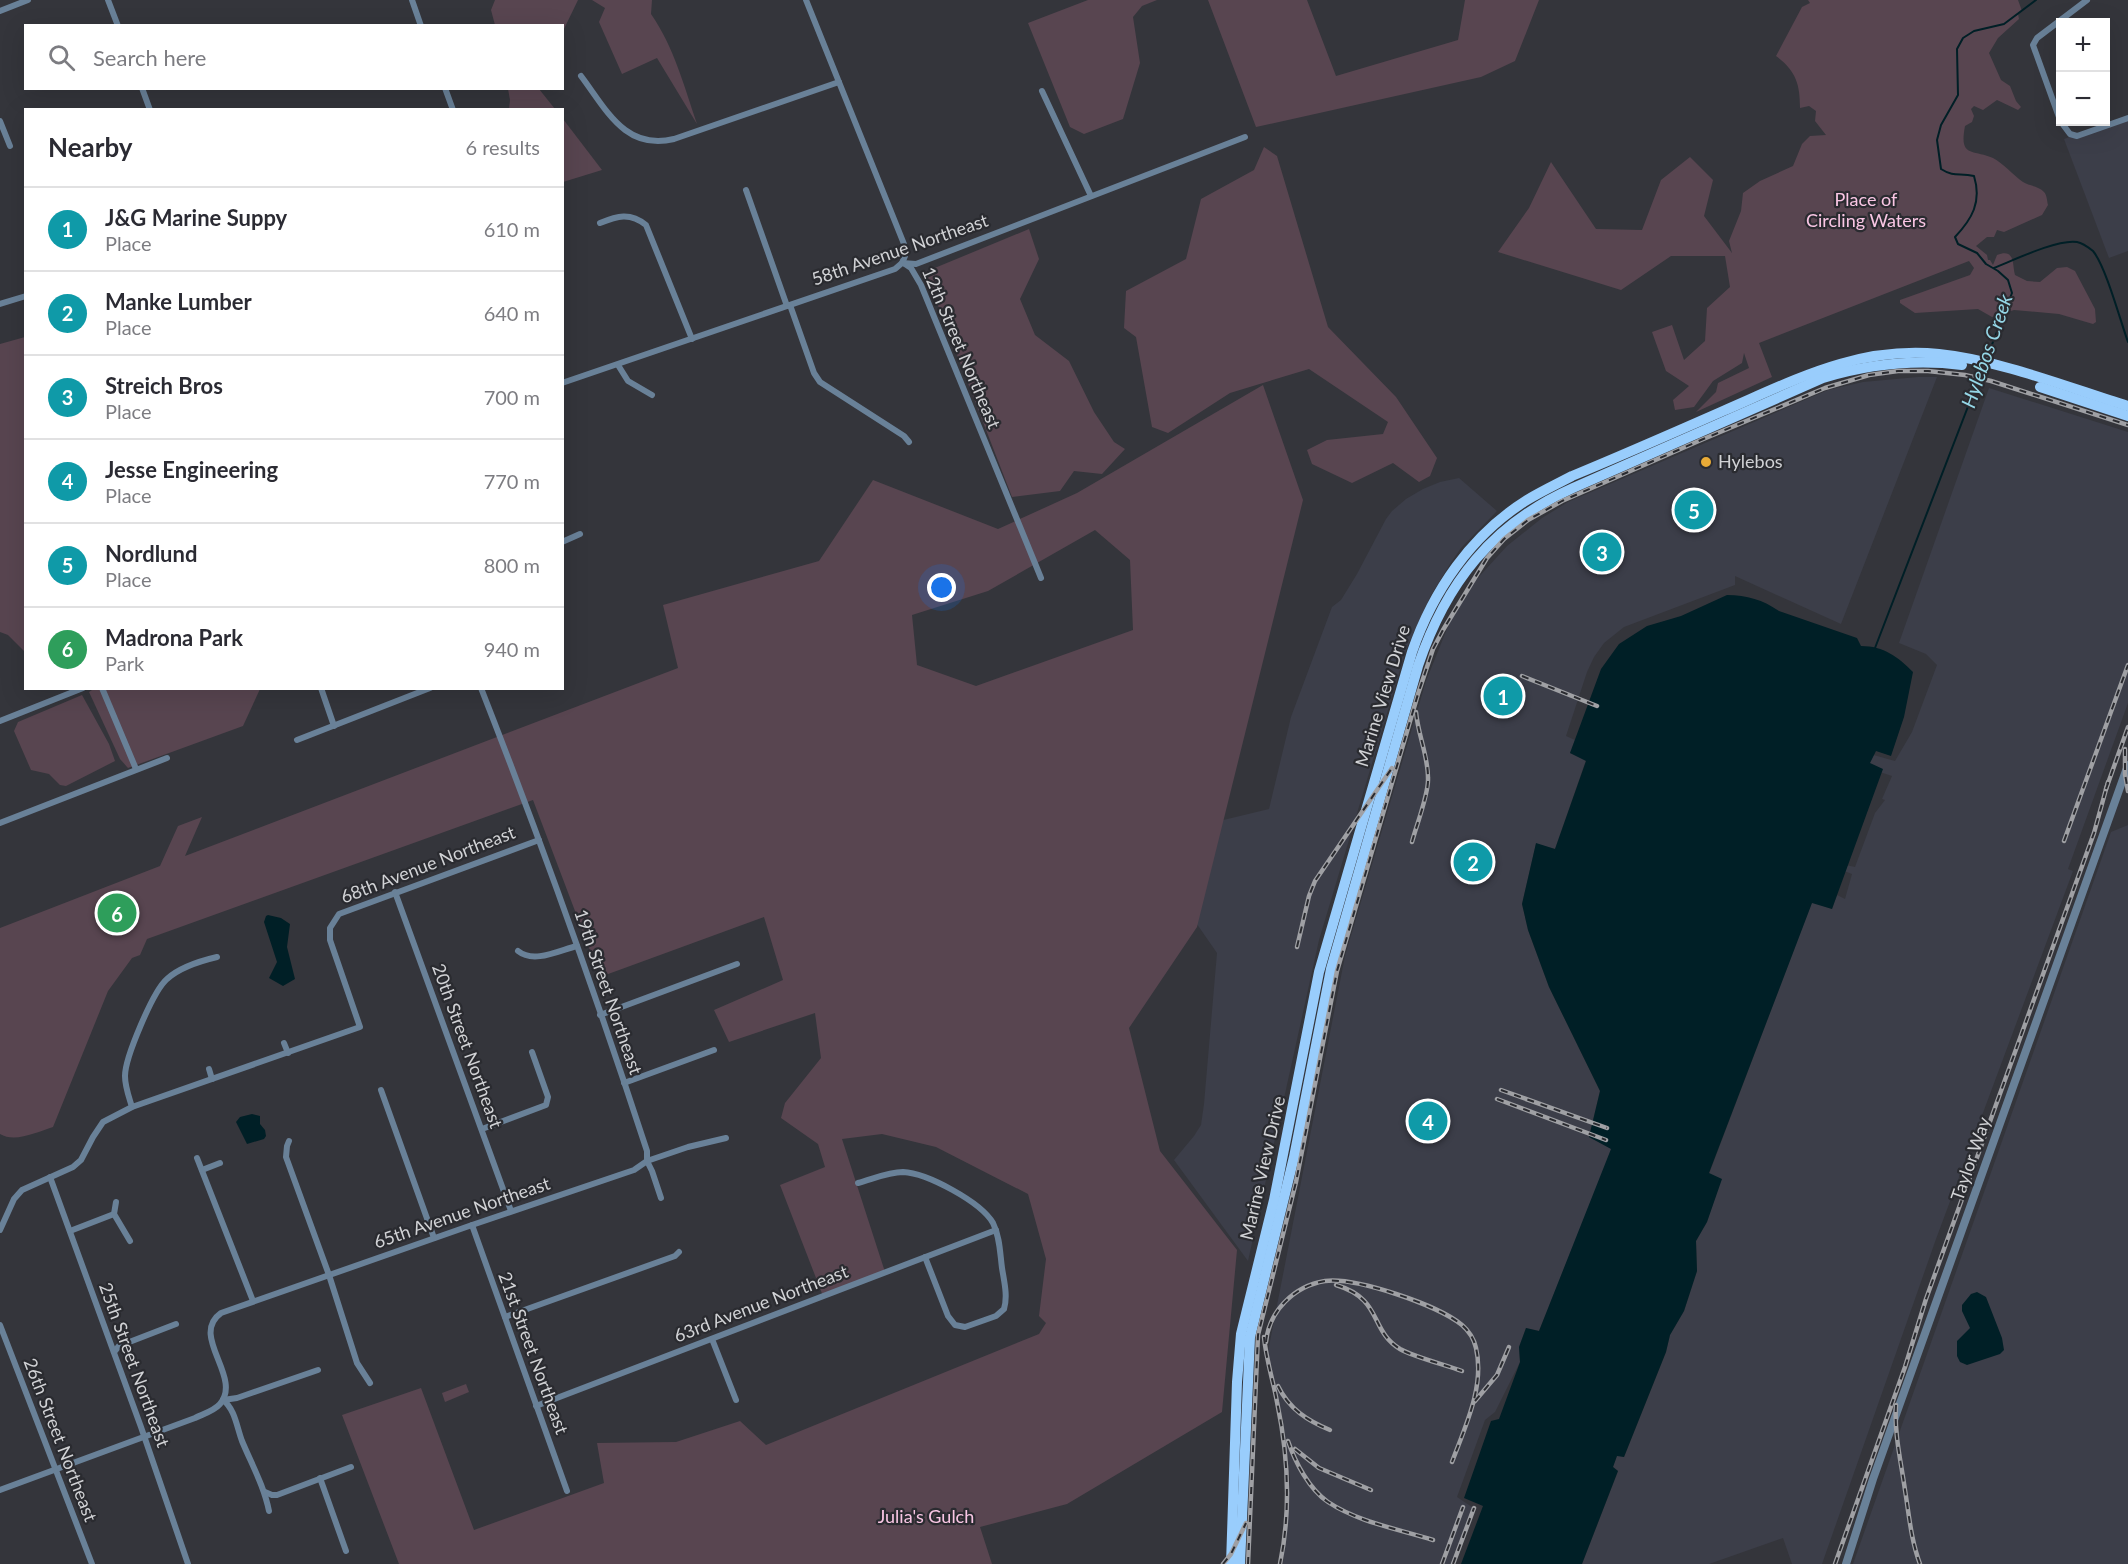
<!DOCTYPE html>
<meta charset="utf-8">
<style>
:root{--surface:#fff;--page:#f7f7f7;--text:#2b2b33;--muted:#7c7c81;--line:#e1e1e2;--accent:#d93025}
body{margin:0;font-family:Lato,sans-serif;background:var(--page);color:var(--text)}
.controls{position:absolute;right:18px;top:18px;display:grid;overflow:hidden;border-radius:0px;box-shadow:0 6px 24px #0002}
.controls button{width:54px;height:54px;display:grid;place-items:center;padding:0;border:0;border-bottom:2px solid var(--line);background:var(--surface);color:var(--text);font:30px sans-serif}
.you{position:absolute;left:942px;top:588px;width:21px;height:21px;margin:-15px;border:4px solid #fff;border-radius:50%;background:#1a73e8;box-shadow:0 0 0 9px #1a73e833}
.badge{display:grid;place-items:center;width:39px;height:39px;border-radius:50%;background:var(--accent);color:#fff;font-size:20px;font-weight:700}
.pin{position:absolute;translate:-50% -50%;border:3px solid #fff;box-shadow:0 2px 6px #0006}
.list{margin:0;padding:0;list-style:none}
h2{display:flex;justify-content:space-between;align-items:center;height:78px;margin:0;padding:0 24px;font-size:26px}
h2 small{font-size:20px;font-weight:400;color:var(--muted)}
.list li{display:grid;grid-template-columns:39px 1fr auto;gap:18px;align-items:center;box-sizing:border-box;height:84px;padding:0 24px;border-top:2px solid var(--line)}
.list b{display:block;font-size:22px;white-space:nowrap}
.list p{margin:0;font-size:20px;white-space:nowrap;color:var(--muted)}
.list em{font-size:20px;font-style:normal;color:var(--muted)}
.icon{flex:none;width:33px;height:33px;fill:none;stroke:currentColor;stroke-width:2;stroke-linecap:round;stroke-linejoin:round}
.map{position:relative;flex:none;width:2128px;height:1564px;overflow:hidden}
.search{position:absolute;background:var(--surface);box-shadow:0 6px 24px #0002;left:24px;top:24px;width:540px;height:66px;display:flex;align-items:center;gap:15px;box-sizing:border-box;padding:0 21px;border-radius:0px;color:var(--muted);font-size:22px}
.panel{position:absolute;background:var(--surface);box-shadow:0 6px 24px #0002;left:24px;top:108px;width:540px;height:582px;border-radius:0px}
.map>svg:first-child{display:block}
.built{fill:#3c3e49}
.green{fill:#584550;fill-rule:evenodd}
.water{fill:#001f26}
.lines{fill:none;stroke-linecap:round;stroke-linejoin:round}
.stream{stroke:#001f26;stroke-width:2}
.minor{stroke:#698198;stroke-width:6}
.tertiary{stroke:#698198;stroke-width:8}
.primary{stroke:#99cdfc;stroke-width:10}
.rail-casing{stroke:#9fa0a4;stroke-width:4.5}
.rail{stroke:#2a2b30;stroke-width:2;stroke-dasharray:7;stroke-linecap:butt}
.poi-dot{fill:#e9ab37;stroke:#2a2b30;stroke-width:2}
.labels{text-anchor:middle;stroke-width:4.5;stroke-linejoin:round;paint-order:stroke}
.park-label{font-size:18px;fill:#f9c6e4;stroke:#2a2b30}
.street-label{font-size:18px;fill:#d1d2d5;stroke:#2a2b30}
.poi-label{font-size:18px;fill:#d1d2d5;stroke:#2a2b30;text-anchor:start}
.water-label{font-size:20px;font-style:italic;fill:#95d7e7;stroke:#2a2b30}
</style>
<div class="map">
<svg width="2128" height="1564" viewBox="0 0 2128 1564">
<rect width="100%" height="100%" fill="#34353b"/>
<!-- built -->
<g class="built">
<polygon points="2128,115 2128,251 2109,258 2064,139"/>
<polygon points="1918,377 1937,377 1841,624 1735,576 1735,585 1624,627 1604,643 1594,657 1587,672 1566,736 1575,740 1570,753 1586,760 1555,849 1536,844 1522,904 1528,930 1549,987 1600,1091 1589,1137 1612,1149 1539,1331 1526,1328 1519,1347 1520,1362 1495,1412 1485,1420 1457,1497 1475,1509 1454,1564 1283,1564 1290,1479 1283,1420 1266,1362 1345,956 1426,681 1451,619 1476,580 1507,546 1542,518 1568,502 1828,390 1863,382"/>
<polygon points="1989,388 2128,432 2128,703 2068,869 2073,871 1936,1239 1822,1564 1792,1564 1783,1538 1709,1564 1582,1564 1618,1471 1613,1467 1617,1455 1624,1457 1666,1352 1670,1335 1684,1311 1697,1271 1696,1241 1707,1222 1721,1179 1709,1174 1812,902 1832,909 1837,895 1845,899 1852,874 1839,869 1841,864 1855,867 1875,813 1885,800 1882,799 1892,776 1865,767 1870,754 1895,761 1912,732 1937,665 1926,654 1899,643"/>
<polygon points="1459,478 1497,511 1461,548 1450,564 1430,597 1406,650 1319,940 1248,1261 1174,1160 1194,1136 1201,1125 1204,1104 1217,953 1192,917 1211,823 1269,809 1291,717 1332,607 1341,600 1357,574 1386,519 1392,511 1406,499 1423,489 1440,482"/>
<polygon points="2128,825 2128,1564 1853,1564 2111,832"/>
</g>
<!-- green -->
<g class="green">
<polygon points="495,0 578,0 563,31 562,26 495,25 491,10"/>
<path d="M 592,0 L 652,0 L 651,14 C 674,47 684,86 697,124 L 657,58 L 622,74 L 599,22 L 605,8 Z"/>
<polygon points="1088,0 1157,0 1142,6 1133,17 1140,63 1123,119 1084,134 1070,127 1028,23"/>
<polygon points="1208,0 1307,0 1336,76 1458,40 1465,0 1539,0 1515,61 1481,77 1256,127"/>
<path d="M 1808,0 L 2018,0 L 2022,11 L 2018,14 L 2019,19 L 1998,38 L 1989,53 L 2001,80 L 2010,86 L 2016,101 L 2021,107 L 2018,110 L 1997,100 L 1983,110 L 1974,106 L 1971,109 L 1974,116 L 1972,122 L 1965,126 C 1959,158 1972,149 1993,158 C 2003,163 2013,175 2023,182 C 2029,186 2039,186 2044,192 C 2047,195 2047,201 2048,205 L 2042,215 L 2004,232 L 1997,230 L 1994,237 L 1987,237 L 1976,246 L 1987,255 L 1988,260 L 1990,260 L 1993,265 L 1997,255 C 2016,248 2012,265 2015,275 L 2027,281 L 2040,282 L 2057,268 L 2067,267 L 2075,271 L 2095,309 L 2096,322 L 2093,324 L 2059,314 L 2014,310 L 1992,317 L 1978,309 L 1915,313 L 1900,303 L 1900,300 L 1970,275 L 1974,268 L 1969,261 L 1759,343 L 1772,377 L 1696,412 L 1716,392 L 1718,383 L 1749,368 L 1744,353 L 1742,363 L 1713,381 L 1694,407 L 1675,410 L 1673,400 L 1689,386 L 1666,371 L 1652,332 L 1672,325 L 1684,360 L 1705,341 L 1707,308 L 1730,287 L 1725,256 L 1671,256 L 1621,290 L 1498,252 L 1529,208 L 1551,162 L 1596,229 L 1642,230 L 1661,180 L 1690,157 L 1713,180 L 1704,216 L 1732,253 L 1729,241 L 1741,211 L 1743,193 L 1760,181 L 1793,166 L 1802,144 L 1810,136 L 1826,135 L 1815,121 L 1816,111 L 1809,106 L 1800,108 C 1800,84 1796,71 1776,56 L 1802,7 L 1810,3 Z"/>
<polygon points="508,89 539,89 555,109 509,109 510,100"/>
<polygon points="562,119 563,119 602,170 563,182"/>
<polygon points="1264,147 1277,156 1328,327 1396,397 1437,458 1430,476 1419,482 1393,463 1352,483 1312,464 1307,450 1327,440 1383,434 1388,422 1309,369 1230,393 1168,433 1152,427 1136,337 1124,328 1126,291 1186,259 1201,199 1254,170"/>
<polygon points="1029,229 1039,259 1020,299 1035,335 1069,361 1094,412 1114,442 1125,449 1102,474 1074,471 1060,491 1012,497 925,272"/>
<polygon points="25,337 26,337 25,652 8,635 0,632 0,344"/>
<path d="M 1263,385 L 1303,500 L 1197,927 L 1129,1028 L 1160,1151 L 1237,1250 L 1222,1412 L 1067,1504 L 980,1527 L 992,1564 L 399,1564 L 342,1415 L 421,1388 L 474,1530 L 604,1483 L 597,1443 L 676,1442 L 740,1421 L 766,1445 L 1039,1334 L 1046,1323 L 1039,1316 L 1046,1259 L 1028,1194 L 936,1147 L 882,1134 L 842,1139 L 885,1272 L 823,1296 L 780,1185 L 825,1167 L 818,1144 L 781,1118 L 785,1103 L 821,1058 L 815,1013 L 729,1042 L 714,1010 L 783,980 L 764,917 L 600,977 L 533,800 L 147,939 L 140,955 L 132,958 L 108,991 L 53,1127 C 37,1132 15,1143 0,1134 L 0,928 L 160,866 L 178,826 L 202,817 L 185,856 L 678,668 L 663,605 L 819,561 L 873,480 L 998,529 L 1077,493 ZM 1095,530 L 1130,560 L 1133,630 L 976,686 L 917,665 L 912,615 L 988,591 Z"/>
<polygon points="95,688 260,689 243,726 128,768 120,759 89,692"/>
<polygon points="82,695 109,744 115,761 66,786 60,785 49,774 31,770 14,731 18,722"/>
<polygon points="466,1384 469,1392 445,1402 442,1393"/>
</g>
<!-- water -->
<g class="water">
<path d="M 1727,595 C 1747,595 1763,600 1779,611 L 1857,638 L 1861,646 C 1884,646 1898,657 1913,672 L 1904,717 L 1891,756 L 1876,751 L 1870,763 L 1883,769 L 1832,909 L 1812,903 L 1709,1173 L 1722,1179 L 1707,1222 L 1696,1241 L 1697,1271 L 1684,1311 L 1670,1335 L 1666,1352 L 1624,1457 L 1617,1456 L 1613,1467 L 1618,1471 L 1582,1564 L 1461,1564 L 1483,1506 L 1464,1498 L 1491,1421 L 1499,1419 L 1520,1362 L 1519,1347 L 1526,1328 L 1539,1331 L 1611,1149 L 1589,1137 L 1600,1091 L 1549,987 L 1528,930 L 1522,904 L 1536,843 L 1555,849 L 1586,761 L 1570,753 L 1601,669 L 1619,644 L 1647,626 L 1681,616 Z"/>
<polygon points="268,915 281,918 290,924 287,947 295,979 283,986 269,978 277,962 264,922 266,916"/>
<polygon points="252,1114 260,1116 260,1124 265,1130 266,1136 264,1139 247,1144 236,1122 240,1117"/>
<polygon points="1977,1292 1986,1297 2002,1338 2004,1350 2000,1354 1967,1365 1960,1362 1957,1356 1957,1341 1970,1328 1962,1311 1962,1305 1971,1294"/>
</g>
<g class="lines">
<!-- stream -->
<g class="stream">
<path d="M 1994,268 C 2014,260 2057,239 2077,242 C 2083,243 2088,247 2093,251 C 2106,267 2120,320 2128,342"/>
<path d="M 1986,360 L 2012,293 L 2008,280 L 1998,271 L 1986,264 L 1977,253 L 1958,244 L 1955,237 C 1972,219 1982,202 1974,176 C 1960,172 1955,178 1941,169 L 1937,140 L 1941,125 L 1958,95 L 1957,49 L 1963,38 L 1974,31 L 2004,24 L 2036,0"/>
<polyline points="1875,648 1984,365"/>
</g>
<!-- minor -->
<g class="minor">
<polyline points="108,0 118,26"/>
<polyline points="412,0 421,26"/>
<polyline points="806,0 904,244 905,256 902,263"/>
<polyline points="0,11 28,0"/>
<path d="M 581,76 C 606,109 625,151 674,139 L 839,82"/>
<polyline points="142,88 150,110"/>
<polyline points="445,88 453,110"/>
<polyline points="1042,91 1091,196"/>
<polyline points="2060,120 2033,45 2037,38 2087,0"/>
<polyline points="0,121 10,146"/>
<polyline points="2061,122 2070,134 2077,136 2128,118"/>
<polyline points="746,190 787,306"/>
<path d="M 600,223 C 617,216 630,212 646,225 L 692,339"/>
<polyline points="905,264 911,268 921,285 1041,578"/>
<polyline points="0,304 26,296"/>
<polyline points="790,305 814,373 820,382 904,436 909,442"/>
<polyline points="618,365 628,381 652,395"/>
<polyline points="562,383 895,269 902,263 916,264 1245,137"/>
<polyline points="562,542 580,534"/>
<polyline points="102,688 136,769"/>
<polyline points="321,688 334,726"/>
<path d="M 481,688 C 541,841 596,995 647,1151 L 647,1161 L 652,1171 L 661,1198"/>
<polyline points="0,721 83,688"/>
<polyline points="297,740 430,688"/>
<polyline points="0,823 167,758"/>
<polyline points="395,892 511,1211"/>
<path d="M 518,951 C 534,964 560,950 577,946"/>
<polyline points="600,1015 737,964"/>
<polyline points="284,1043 288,1053"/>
<polyline points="209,1069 212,1079"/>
<polyline points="624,1083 714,1050"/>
<polyline points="381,1090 434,1238"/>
<path d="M 132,1107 C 129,1097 125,1087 125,1076 C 125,1058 153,991 167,979 C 180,967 200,961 217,957"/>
<polyline points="482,1129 546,1105 548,1097 532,1052"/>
<polyline points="289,1141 287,1146 286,1157 329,1275 357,1363 370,1383"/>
<polyline points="197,1158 253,1301"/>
<polyline points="202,1170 220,1163"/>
<polyline points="50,1177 141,1427 188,1564"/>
<path d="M 858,1183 C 873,1179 888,1172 903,1172 C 927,1173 981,1202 993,1223 C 1000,1237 1000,1253 1002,1268 C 1004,1281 1008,1296 1004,1309 L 996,1316 L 965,1327 L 955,1325 L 948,1316 L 925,1257"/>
<polyline points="116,1202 114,1214 130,1241"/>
<polyline points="472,1225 567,1491"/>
<polyline points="0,1230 14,1199 22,1190 73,1167 81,1160 93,1137 103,1122 132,1107 360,1027 330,940 330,928 339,914 539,840"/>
<polyline points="70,1231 114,1214"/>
<polyline points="505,1317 675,1256 679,1252"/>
<polyline points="0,1325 92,1564"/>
<polyline points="712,1339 736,1400"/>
<polyline points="114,1352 119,1346 176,1324"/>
<path d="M 223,1400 C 235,1409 237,1428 242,1441 C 252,1465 264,1486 269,1511"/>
<polyline points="223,1400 237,1398 318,1370"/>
<polyline points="536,1406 996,1230"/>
<polyline points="320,1478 346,1551"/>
<path d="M 0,1490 L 195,1418 C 203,1414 214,1411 220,1404 C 243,1377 189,1336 221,1313 L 472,1225 L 634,1170 L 647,1161 L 688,1147 L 726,1138"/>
<polyline points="265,1492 272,1495 277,1495 351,1467"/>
</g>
<!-- tertiary -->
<polyline class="tertiary" points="1846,1564 1873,1479 2128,765"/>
<!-- primary -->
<g class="primary">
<polyline points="2040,387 2128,416"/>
<path d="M 1231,1564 L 1237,1382 L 1241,1334 L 1274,1200 L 1319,972 L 1412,652 C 1433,591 1471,535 1527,500 C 1542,491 1557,484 1572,476 C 1623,455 1673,433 1723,411 C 1795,380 1857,346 1939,354 C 1999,360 2070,388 2128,406"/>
<path d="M 1240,1564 L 1250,1337 L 1294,1157 L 1331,969 L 1418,666 C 1446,583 1492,524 1573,488 L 1823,378 C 1869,364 1914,359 1962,365"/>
</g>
<!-- rail casing -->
<g class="rail-casing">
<g id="rail">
<polyline points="1522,676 1597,706"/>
<polyline points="2125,749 2125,774 2128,791"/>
<polyline points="2106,789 2128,727"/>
<polyline points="2064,841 2128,665"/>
<path d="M 1412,842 C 1416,826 1429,794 1428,778 C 1428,755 1418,735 1416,712"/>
<polyline points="1297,947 1309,896 1315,881 1392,768"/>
<polyline points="1501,1090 1607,1128"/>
<polyline points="1497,1099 1606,1140"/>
<path d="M 1336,1285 C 1383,1299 1369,1330 1400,1349 C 1414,1357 1446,1365 1462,1371"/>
<path d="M 1264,1337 C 1266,1359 1273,1380 1277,1402 C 1288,1454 1291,1511 1280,1564"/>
<path d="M 1266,1342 C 1269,1311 1294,1286 1325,1281 C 1356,1277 1438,1305 1462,1325 C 1469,1331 1474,1339 1476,1348 C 1485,1386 1465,1427 1452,1462"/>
<path d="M 1278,1386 C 1289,1409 1308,1421 1330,1430"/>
<polyline points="1475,1401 1497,1375 1509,1347"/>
<path d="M 1896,1405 C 1894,1433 1901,1462 1905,1490 C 1909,1515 1911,1540 1920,1564"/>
<path d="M 1288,1441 C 1295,1462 1309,1489 1328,1502 C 1358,1522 1398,1529 1433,1540"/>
<polyline points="1295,1449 1319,1468 1371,1490"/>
<polyline points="1223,1564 1231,1554 1246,1523"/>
<polyline points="1248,1564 1258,1335 1296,1182 1337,971 1418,694 1433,649 1443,630 1487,558 1504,539 1528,520 1562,501 1701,440 1825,388 1869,375 1898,371 1928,371 1965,375 1991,381 2128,425"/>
<polyline points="1442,1564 1463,1507"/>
<polyline points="1453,1564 1474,1508"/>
<polyline points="1835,1564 1905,1367 1926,1299 2094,833 2108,782"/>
</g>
</g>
<!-- rail -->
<use href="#rail" class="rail"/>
</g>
<!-- markers -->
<circle class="poi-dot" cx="1706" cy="462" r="6"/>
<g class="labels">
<!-- park labels -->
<g class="park-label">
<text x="1866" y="206">Place of<tspan x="1866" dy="21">Circling Waters</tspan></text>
<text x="926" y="1523">Julia's Gulch</text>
</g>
<!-- street labels -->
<g class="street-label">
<text transform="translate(900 250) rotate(-19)" y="6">58th Avenue Northeast</text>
<text transform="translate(961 348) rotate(67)" y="6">12th Street Northeast</text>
<text transform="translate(1383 696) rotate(-73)" y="6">Marine View Drive</text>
<text transform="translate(428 865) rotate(-21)" y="6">68th Avenue Northeast</text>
<text transform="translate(608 992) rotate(71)" y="6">19th Street Northeast</text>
<text transform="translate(467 1046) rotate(70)" y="6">20th Street Northeast</text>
<text transform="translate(1971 1159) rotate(-71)" y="6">Taylor Way</text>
<text transform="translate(1263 1168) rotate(-77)" y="6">Marine View Drive</text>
<text transform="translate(462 1213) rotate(-19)" y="6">65th Avenue Northeast</text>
<text transform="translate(761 1304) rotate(-21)" y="6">63rd Avenue Northeast</text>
<text transform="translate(533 1353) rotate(70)" y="6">21st Street Northeast</text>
<text transform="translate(134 1365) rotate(70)" y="6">25th Street Northeast</text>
<text transform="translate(60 1440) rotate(69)" y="6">26th Street Northeast</text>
</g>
<!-- poi labels -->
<g class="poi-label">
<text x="1718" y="468">Hylebos</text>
</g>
<!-- water labels -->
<g class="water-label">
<text transform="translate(1987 351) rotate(-71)" y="7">Hylebos Creek</text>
</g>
</g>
</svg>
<div class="controls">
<button>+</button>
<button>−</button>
</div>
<div class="you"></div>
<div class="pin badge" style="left:1503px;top:696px;background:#0f9aa8">1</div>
<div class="pin badge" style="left:1473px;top:862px;background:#0f9aa8">2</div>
<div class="pin badge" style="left:1602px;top:552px;background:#0f9aa8">3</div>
<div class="pin badge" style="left:1428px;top:1121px;background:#0f9aa8">4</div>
<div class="pin badge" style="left:1694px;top:510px;background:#0f9aa8">5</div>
<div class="pin badge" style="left:117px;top:913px;background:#2e9e5b">6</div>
<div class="search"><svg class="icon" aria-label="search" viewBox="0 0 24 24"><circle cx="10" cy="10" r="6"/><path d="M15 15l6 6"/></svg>Search here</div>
<section class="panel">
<h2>Nearby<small>6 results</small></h2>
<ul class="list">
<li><span class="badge" style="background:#0f9aa8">1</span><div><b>J&amp;G Marine Suppy</b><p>Place</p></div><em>610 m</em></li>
<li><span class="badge" style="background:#0f9aa8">2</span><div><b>Manke Lumber</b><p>Place</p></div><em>640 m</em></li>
<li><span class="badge" style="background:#0f9aa8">3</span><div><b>Streich Bros</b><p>Place</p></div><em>700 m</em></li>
<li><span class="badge" style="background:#0f9aa8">4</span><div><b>Jesse Engineering</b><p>Place</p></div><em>770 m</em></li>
<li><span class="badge" style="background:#0f9aa8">5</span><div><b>Nordlund</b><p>Place</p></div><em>800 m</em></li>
<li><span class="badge" style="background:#2e9e5b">6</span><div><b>Madrona Park</b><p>Park</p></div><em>940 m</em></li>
</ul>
</section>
</div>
